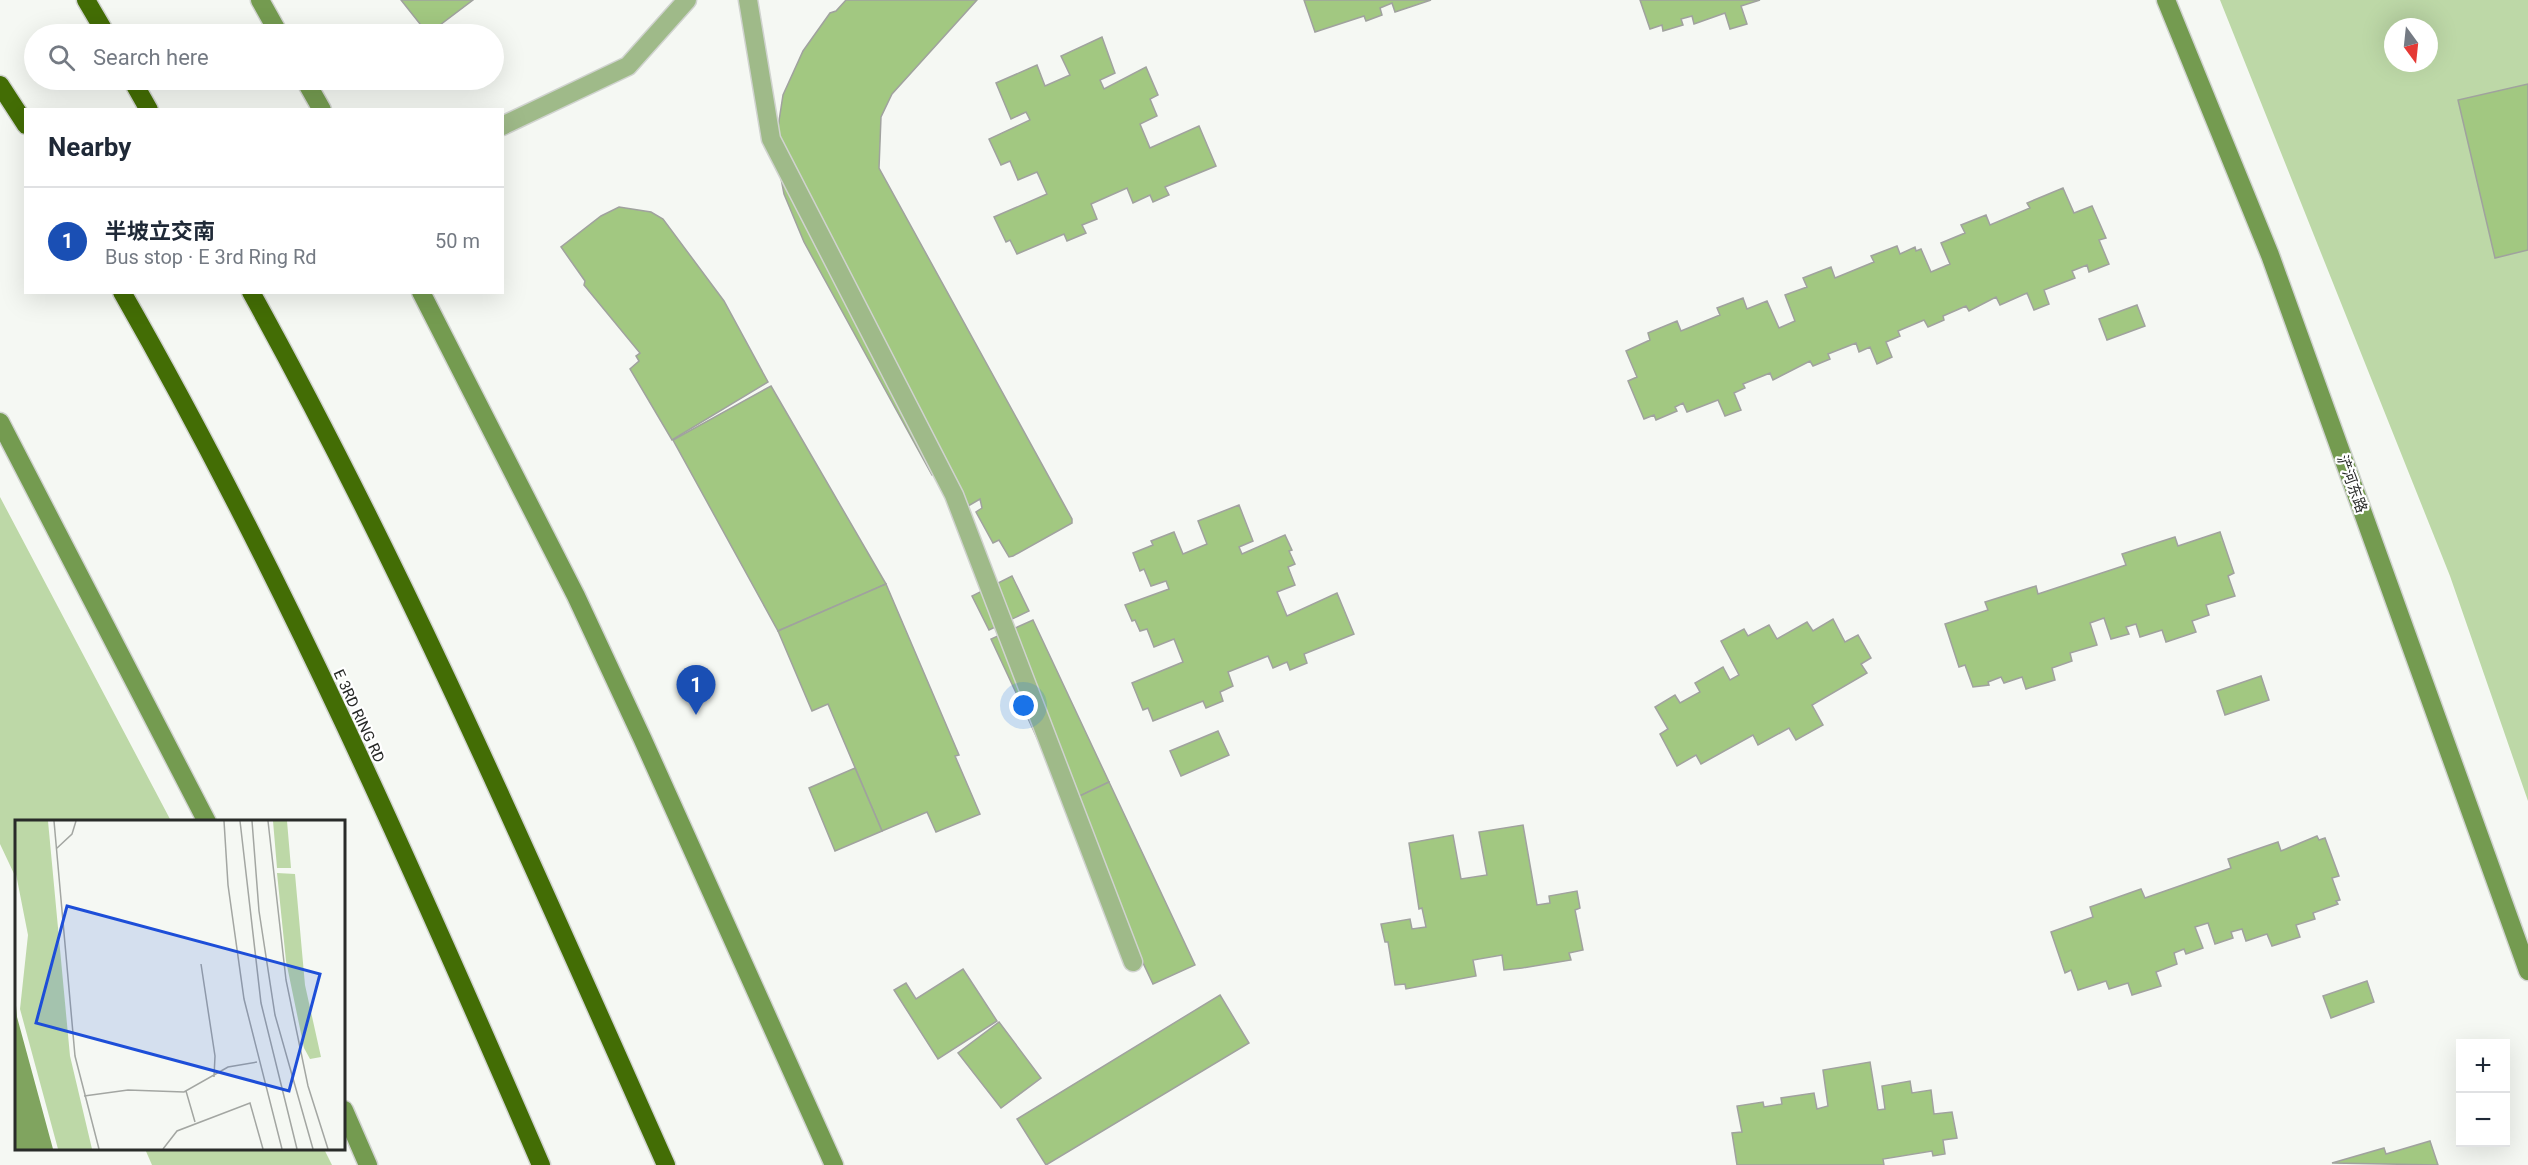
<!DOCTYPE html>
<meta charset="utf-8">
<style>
:root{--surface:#fff;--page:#f6f6f7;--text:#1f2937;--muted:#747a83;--line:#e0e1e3;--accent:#0b8043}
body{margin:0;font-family:Roboto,"Noto Sans SC",sans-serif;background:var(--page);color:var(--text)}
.controls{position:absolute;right:18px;bottom:18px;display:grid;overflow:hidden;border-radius:0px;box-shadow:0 6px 24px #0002}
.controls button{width:54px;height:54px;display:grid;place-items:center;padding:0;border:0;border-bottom:2px solid var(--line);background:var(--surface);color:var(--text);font:30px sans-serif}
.compass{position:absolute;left:2384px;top:18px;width:54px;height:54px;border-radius:50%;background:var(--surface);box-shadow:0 6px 24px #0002;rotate:165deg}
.you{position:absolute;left:1024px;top:706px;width:21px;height:21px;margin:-15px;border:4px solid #fff;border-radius:50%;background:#1a73e8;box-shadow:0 0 0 9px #1a73e833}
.badge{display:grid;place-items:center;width:39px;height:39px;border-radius:50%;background:var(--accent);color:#fff;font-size:20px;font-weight:700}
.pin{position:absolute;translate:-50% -50px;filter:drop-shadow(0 2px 3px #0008)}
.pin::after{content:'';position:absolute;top:32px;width:21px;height:18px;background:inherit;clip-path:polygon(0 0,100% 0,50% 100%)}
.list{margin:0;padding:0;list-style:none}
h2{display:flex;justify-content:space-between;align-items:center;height:78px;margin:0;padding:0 24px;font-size:26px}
h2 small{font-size:20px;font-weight:400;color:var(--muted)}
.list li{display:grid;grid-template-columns:39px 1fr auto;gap:18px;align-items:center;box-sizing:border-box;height:108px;padding:0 24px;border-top:2px solid var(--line)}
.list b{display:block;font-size:22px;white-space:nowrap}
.list p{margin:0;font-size:20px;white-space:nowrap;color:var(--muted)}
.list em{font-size:20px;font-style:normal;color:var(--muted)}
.icon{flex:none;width:33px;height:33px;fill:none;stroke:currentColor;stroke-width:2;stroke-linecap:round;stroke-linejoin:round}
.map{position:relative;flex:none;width:2528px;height:1165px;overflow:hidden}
.search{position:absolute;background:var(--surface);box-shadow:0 6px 24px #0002;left:24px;top:24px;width:480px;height:66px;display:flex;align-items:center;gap:15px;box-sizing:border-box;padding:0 21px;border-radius:33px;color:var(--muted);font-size:22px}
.panel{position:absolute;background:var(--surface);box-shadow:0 6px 24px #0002;left:24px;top:108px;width:480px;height:186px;border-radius:0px}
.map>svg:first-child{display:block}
.green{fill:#bdd8a7;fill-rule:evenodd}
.building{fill:#a2c881;stroke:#a0a29e;stroke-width:1.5}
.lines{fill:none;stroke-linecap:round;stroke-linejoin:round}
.lane-casing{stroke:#d0d3cf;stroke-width:21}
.street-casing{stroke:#d0d3cf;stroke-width:21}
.secondary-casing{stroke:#d0d3cf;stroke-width:21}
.highway-casing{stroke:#d0d3cf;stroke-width:21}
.lane{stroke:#9fba89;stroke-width:18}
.street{stroke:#9fba89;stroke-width:18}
.secondary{stroke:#749b50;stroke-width:18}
.highway{stroke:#436d05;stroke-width:18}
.labels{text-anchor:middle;stroke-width:4.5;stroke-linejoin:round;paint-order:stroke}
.street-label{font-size:15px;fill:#292b29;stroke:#fff}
.inset-road{fill:none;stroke:#a3a6a2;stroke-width:1.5}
.view{fill:#1d4ed8;fill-opacity:0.15;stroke:#1d4ed8;stroke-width:3}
.inset-edge{fill:none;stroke:#292b29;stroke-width:3}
</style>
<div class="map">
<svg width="2528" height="1165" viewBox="0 0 2528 1165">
<rect width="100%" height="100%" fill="#f5f8f3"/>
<!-- green -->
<g class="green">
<path d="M 2220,0 L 2528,0 L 2528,801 L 2450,576 ZM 2393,27 L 2429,27 L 2429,63 L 2393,63 Z"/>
<polygon points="0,497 171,821 16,822 16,878 0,844"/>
<polygon points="145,1149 324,1149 332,1165 152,1165"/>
</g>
<!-- building -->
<g class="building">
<polygon points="401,0 473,0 428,34"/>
<polygon points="846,0 977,0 892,94 881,117 879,168 1072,519 1072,523 1013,556 1009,557 999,540 993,543 976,512 982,508 980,499 958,512 938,474 932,475 804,242 784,194 775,147 783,95 803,51 830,13 836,11"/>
<polygon points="1304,0 1431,0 1395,12 1392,3 1380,8 1382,15 1366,21 1364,16 1315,32"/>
<polygon points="1640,0 1760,0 1741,6 1747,24 1730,29 1725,13 1694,24 1692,16 1681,19 1683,25 1663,31 1662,25 1650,29"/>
<polygon points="1102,37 1115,73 1100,80 1104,89 1146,67 1158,95 1150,99 1157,116 1140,124 1150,148 1199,126 1216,166 1165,187 1169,195 1153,202 1150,195 1133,203 1127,188 1091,204 1097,219 1082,225 1086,233 1067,241 1064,234 1017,254 1010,240 1006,242 994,217 1047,194 1037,172 1018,180 1010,161 1001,165 989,139 1030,120 1026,112 1011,119 996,83 1037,65 1045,86 1070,75 1061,56"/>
<polygon points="2528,84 2528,250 2495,258 2458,100"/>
<polygon points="2063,188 2074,213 2092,206 2106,238 2099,240 2109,264 2089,272 2087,265 2072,271 2075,278 2044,290 2049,304 2034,310 2027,293 2000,305 1996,297 1969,311 1966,306 1943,316 1944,320 1928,327 1924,320 1898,331 1900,336 1886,342 1892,357 1877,364 1870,347 1859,352 1856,343 1828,354 1830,359 1813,366 1810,361 1773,380 1770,373 1743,384 1745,388 1734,393 1741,410 1725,416 1718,400 1687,412 1683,403 1675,407 1677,411 1656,420 1654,415 1644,419 1628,381 1637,377 1626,351 1650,340 1648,333 1677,321 1681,331 1720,315 1717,308 1743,298 1747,309 1767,301 1779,328 1795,321 1785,295 1807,287 1803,278 1831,267 1835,278 1874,262 1871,256 1897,246 1900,254 1915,247 1916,251 1921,249 1931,272 1950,264 1941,243 1965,233 1961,225 1986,215 1990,225 2030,208 2027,203"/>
<polygon points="619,207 651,212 663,219 724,301 768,382 672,440 630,369 639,361 636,356 640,353 584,285 585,281 561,247 601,216"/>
<polygon points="2137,305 2145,326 2107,340 2099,319"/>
<polygon points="771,386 886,584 778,631 673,440"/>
<polygon points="1239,505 1253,541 1239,547 1242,554 1285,535 1292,550 1289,551 1295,564 1288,567 1295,585 1277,592 1287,616 1337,593 1354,634 1304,654 1307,663 1290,670 1287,662 1273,668 1268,656 1228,672 1233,686 1220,692 1223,701 1206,708 1203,701 1153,721 1148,708 1143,710 1132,683 1183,662 1174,639 1154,647 1147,629 1140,631 1135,620 1132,621 1125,605 1169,589 1166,581 1151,586 1144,569 1140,571 1133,553 1153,545 1151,541 1174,532 1183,554 1207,544 1198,521"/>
<polygon points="2220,532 2234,573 2228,576 2235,596 2206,605 2209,615 2192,621 2196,632 2166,642 2162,630 2140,637 2136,624 2126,627 2129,634 2111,639 2104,618 2090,623 2097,645 2070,653 2072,661 2052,668 2055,680 2026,689 2022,677 2004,683 2001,677 1988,682 1989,685 1973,687 1965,665 1959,667 1945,624 1988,610 1985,602 2036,586 2038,594 2126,565 2122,554 2175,537 2178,546"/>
<polygon points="1012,576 1029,611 989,630 972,596"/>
<polygon points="886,584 959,755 955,756 980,814 936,832 927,812 882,831 828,704 812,711 778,631"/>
<polygon points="1833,619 1845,642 1858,635 1871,658 1861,664 1867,673 1812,705 1823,725 1796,740 1789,728 1758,745 1753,735 1701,764 1696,755 1677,766 1660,734 1668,729 1655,707 1675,695 1680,703 1700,692 1695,683 1723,667 1730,680 1739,675 1721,641 1744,629 1748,636 1769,625 1777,639 1807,622 1813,631"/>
<polygon points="1033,620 1109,782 1067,802 991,639"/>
<polygon points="2261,676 2269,700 2225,715 2217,691"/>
<polygon points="1218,731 1229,755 1181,776 1170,751"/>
<polygon points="855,768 882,831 835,851 809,788"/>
<polygon points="1109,782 1195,965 1153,984 1067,802"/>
<polygon points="1523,825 1537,905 1550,903 1549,896 1577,891 1580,908 1575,910 1583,950 1569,953 1571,960 1522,968 1504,970 1502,955 1473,960 1476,976 1406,989 1405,984 1395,985 1388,942 1385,942 1381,924 1410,919 1412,929 1426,927 1422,908 1419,909 1409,843 1453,835 1461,879 1487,875 1479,832"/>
<polygon points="2317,836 2319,840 2325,838 2339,876 2332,878 2340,900 2336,901 2338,904 2313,913 2315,919 2296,925 2300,937 2272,946 2267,934 2246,941 2242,929 2231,932 2233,938 2215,944 2208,923 2195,927 2203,948 2186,954 2184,949 2174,953 2177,964 2156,972 2161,986 2132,995 2128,983 2109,989 2106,981 2078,990 2071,970 2065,973 2051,932 2093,917 2090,907 2141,889 2145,898 2231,868 2228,859 2278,842 2281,851"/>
<polygon points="963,969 997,1021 938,1059 894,990 906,983 916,999"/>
<polygon points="2367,981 2374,1002 2331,1018 2323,996"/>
<polygon points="1220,995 1249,1043 1046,1165 1017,1119"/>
<polygon points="999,1022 1041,1078 1001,1108 958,1053"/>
<polygon points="1870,1062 1878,1110 1885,1109 1882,1086 1910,1081 1912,1093 1931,1090 1934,1114 1952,1112 1957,1138 1943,1140 1945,1154 1933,1156 1932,1151 1883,1159 1884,1165 1737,1165 1732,1133 1742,1132 1737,1106 1763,1102 1764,1107 1782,1104 1781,1098 1814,1093 1817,1109 1828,1106 1823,1070"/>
<polygon points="2430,1141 2438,1165 2332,1163 2384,1148 2386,1154"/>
</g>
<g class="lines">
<!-- lane casing -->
<g class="lane-casing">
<polyline id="lane" points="748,0 771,139 954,495 1133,962"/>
</g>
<!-- street casing -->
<g class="street-casing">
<polyline id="street" points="502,126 628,66 687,0"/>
</g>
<!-- secondary casing -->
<g class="secondary-casing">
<g id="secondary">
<polyline points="260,0 279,34"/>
<polyline points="2166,0 2270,255 2528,971"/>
<polyline points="305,80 322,110"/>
<polyline points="421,292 576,596 643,740 834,1165"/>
<polyline points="0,422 207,822"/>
<polyline points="344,1110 368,1165"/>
</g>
</g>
<!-- highway casing -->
<g class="highway-casing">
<g id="highway">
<polyline points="86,0 106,34"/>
<polyline points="132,80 149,110"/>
<polyline points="0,85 26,125"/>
<path d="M 122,292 C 282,572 413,869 541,1165"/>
<path d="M 251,292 C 407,574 535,871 666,1165"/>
</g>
</g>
<!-- lane -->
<use href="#lane" class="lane"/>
<!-- street -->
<use href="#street" class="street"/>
<!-- secondary -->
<use href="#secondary" class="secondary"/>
<!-- highway -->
<use href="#highway" class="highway"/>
</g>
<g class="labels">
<!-- street labels -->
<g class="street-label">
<text transform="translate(2352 484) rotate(70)" y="5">浐河东路</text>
<text transform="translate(359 716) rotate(65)" y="5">E 3RD RING RD</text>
</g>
</g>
<!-- overview -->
<g transform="translate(15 820)">
<rect width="330" height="330" fill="#f5f8f3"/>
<path d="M 0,1 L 33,1 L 55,236 L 77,329 L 43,329 L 5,189 L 13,115 L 0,49 ZM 258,1 L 272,1 L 276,48 L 262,48 ZM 262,53 L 280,54 L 290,165 L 306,237 L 295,239 L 289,228 L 271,141 Z" fill="#bdd8a7"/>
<path d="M 0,174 L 2,197 L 38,329 L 0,329 Z" fill="#80a45f"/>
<path class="inset-road" d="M 39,1 L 60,236 L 84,329M 209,1 L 213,65 L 229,179 L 267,329M 225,1 L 246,183 L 282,329M 237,1 L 244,91 L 260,195 L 298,329M 253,1 L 271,160 L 293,266 L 313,329M 41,29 L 57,14 L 61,1M 186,144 L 200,236 L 199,257M 171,271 L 180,302M 69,276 L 113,270 L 169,272 L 213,247 L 242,242M 148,329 L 162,311 L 235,283 L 248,329"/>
<path class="view" d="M 52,86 L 305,154 L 274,271 L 21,203 Z"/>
<rect width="330" height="330" class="inset-edge"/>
</g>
</svg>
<div class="controls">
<button>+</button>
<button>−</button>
</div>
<svg class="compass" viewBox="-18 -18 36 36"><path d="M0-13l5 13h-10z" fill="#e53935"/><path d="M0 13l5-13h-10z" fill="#747a83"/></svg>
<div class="you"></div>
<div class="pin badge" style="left:696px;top:715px;background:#1a4fb4">1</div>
<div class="search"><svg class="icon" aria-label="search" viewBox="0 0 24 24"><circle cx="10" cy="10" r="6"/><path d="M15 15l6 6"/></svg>Search here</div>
<section class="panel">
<h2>Nearby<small></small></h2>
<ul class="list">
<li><span class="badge" style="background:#1a4fb4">1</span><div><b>半坡立交南</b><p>Bus stop · E 3rd Ring Rd</p></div><em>50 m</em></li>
</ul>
</section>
</div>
